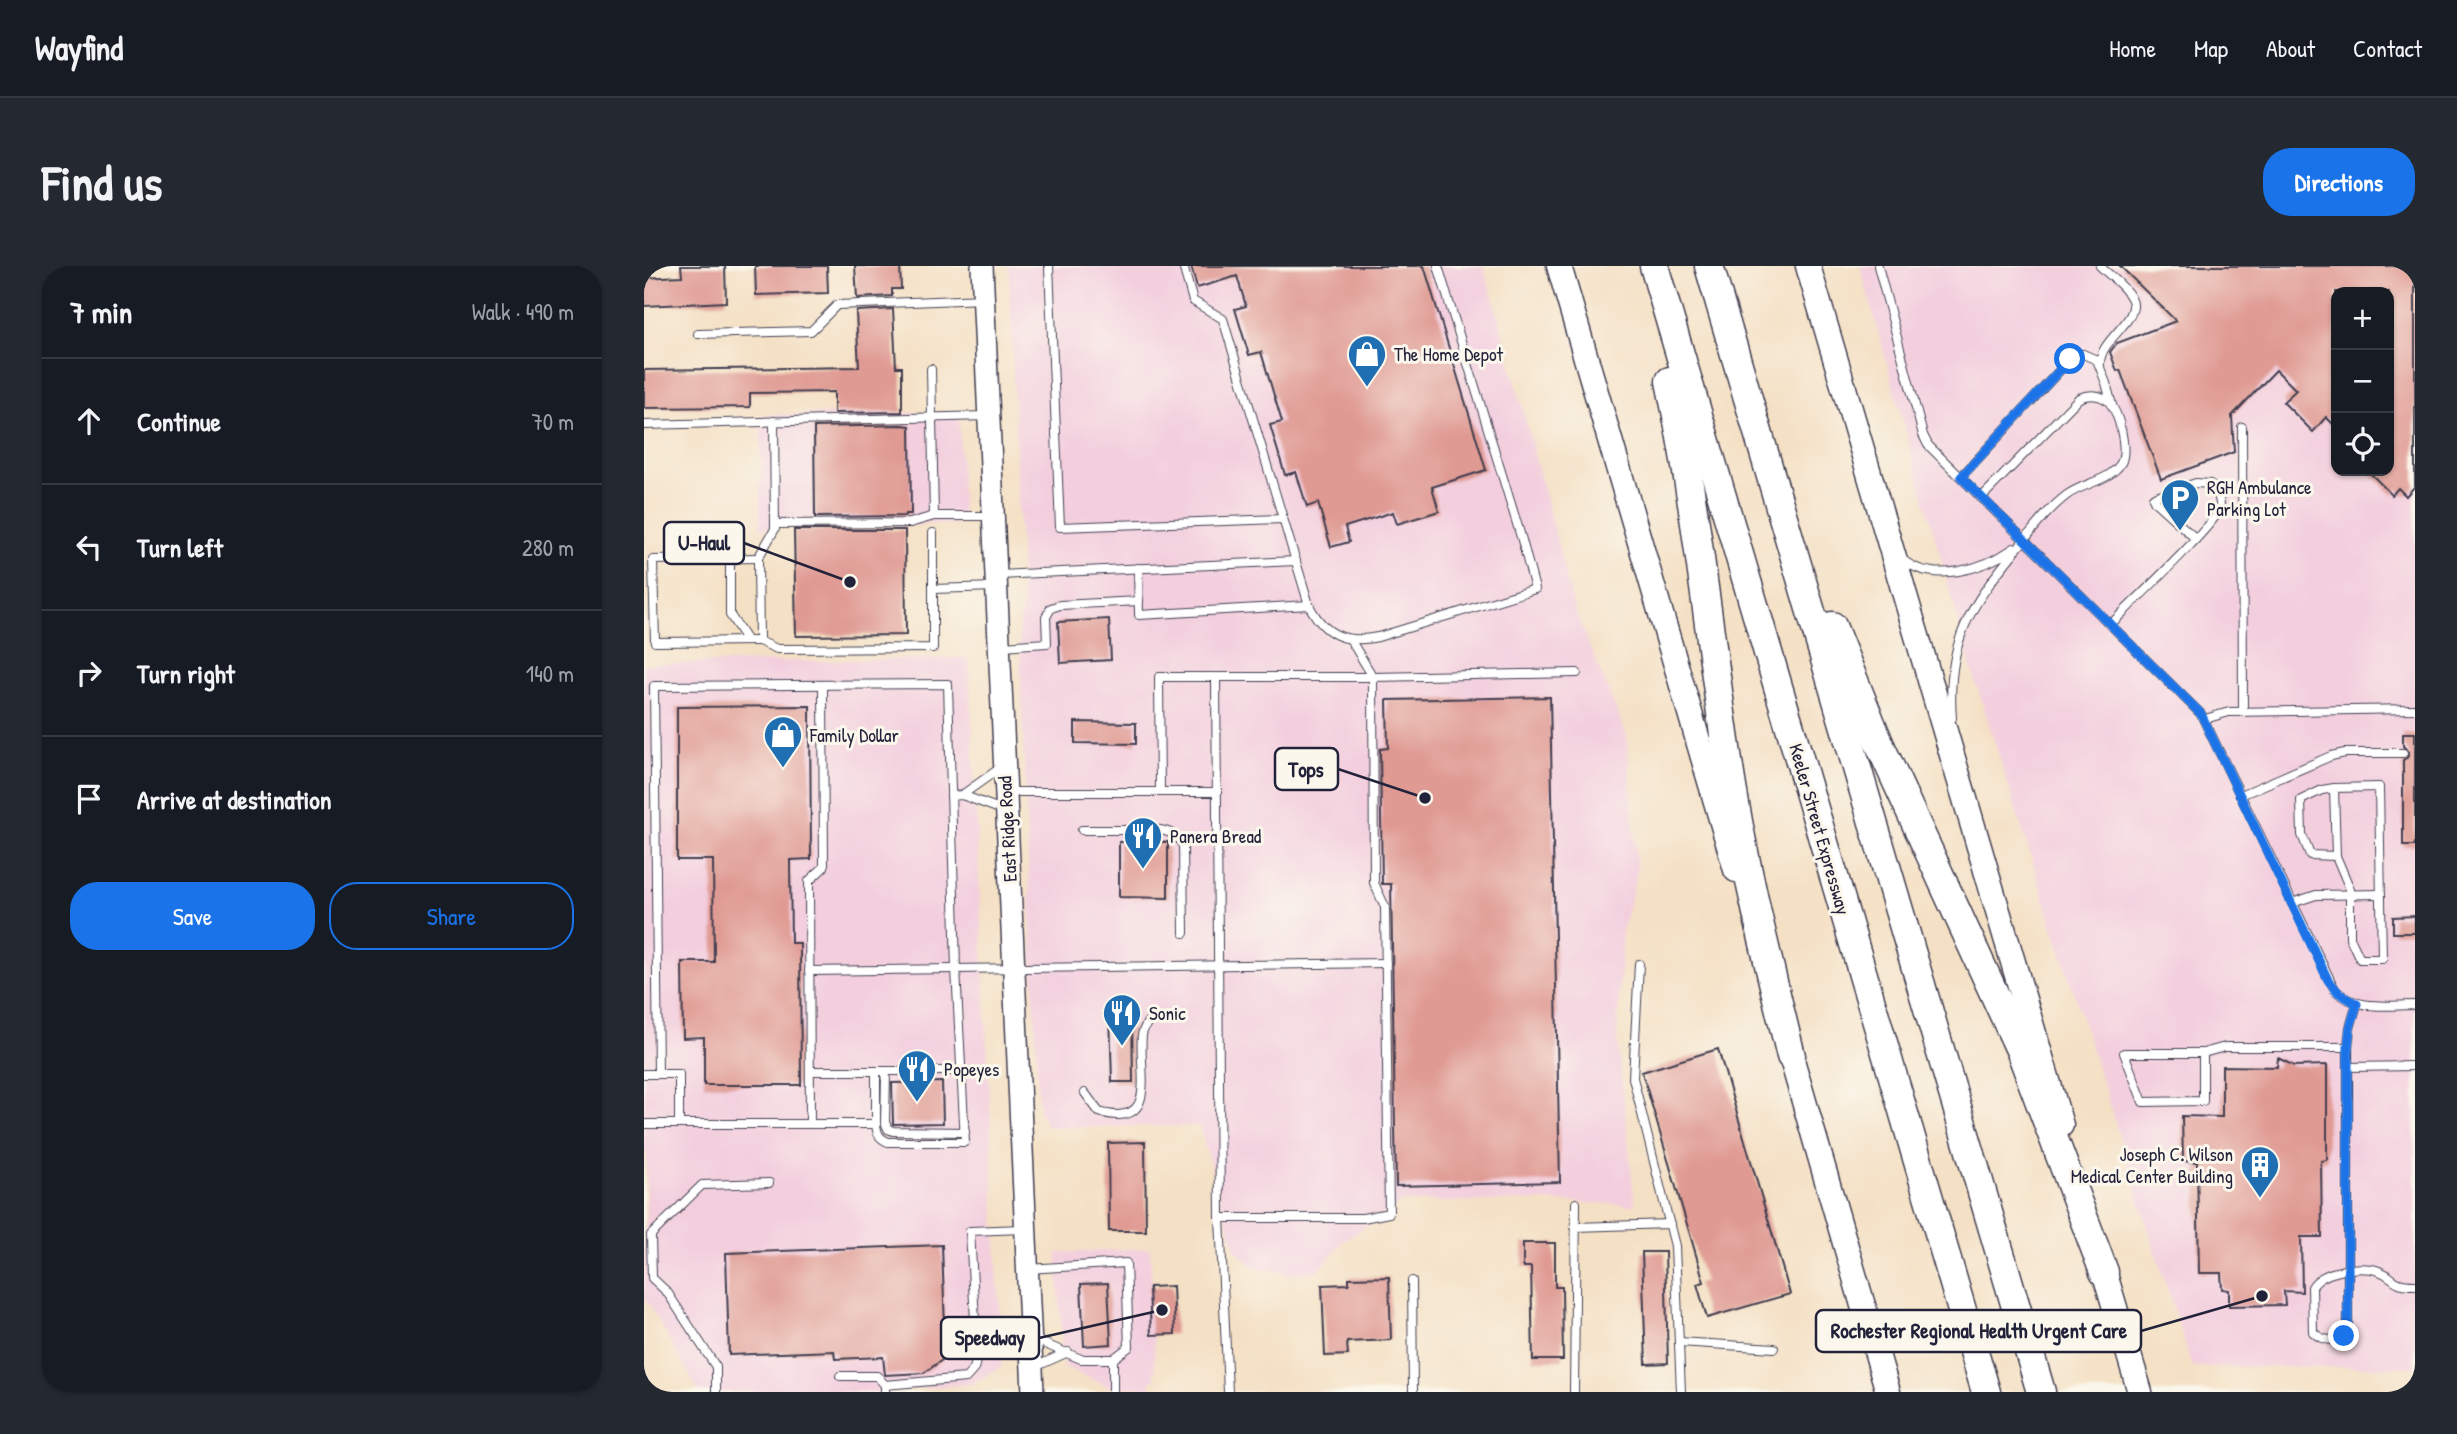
<!DOCTYPE html>
<meta charset="utf-8">
<style>
:root{--surface:#171b24;--page:#242831;--text:#f1f3f6;--muted:#9ea1a6;--line:#363941;--accent:#1a73e8}
body{margin:0;font-family:"Patrick Hand",sans-serif;background:var(--page);color:var(--text)}
.controls{position:absolute;right:21px;top:21px;display:grid;overflow:hidden;border-radius:14px;box-shadow:0 2px 5px #0004}
.controls button{width:63px;height:63px;display:grid;place-items:center;padding:0;border:0;border-bottom:2px solid var(--line);background:var(--surface);color:var(--text);font:35px sans-serif}
.stop{position:absolute;width:21px;height:21px;margin:-16px;border:5px solid #1a73e8;border-radius:50%;background:#fff}
.stop.end{background:#1a73e8;border-color:#fff;box-shadow:0 2px 7px #0008}
.list{margin:0;padding:0;list-style:none}
h2{display:flex;justify-content:space-between;align-items:center;height:91px;margin:0;padding:0 28px;font-size:30px}
h2 small{font-size:23px;font-weight:400;color:var(--muted)}
.list li{display:grid;grid-template-columns:46px 1fr auto;gap:21px;align-items:center;box-sizing:border-box;height:126px;padding:0 28px;border-top:2px solid var(--line)}
.list b{display:block;font-size:26px;white-space:nowrap}
.list em{font-size:23px;font-style:normal;color:var(--muted)}
.actions{display:flex;gap:14px;padding:21px 28px}
.actions a{flex:1;padding:16px 0;border:2px solid var(--accent);border-radius:28px;text-align:center;font-size:24px;color:var(--accent)}
.actions .main{background:var(--accent);color:#fff}
.icon{flex:none;width:38px;height:38px;fill:none;stroke:currentColor;stroke-width:2;stroke-linecap:round;stroke-linejoin:round}
.map{position:relative;flex:none;width:1771px;height:1126px;overflow:hidden;border-radius:28px}
header{display:flex;align-items:center;gap:42px;box-sizing:border-box;height:98px;padding:0 35px;background:var(--surface);border-bottom:2px solid var(--line)}
header strong{font-size:33px}
nav{display:flex;gap:38px;margin-inline-start:auto;font-size:24px}
.intro{display:flex;align-items:center;justify-content:space-between;box-sizing:border-box;height:168px;padding:0 42px}
h1{margin:0;font-size:49px}
.button{padding:18px 32px;border-radius:28px;background:var(--accent);color:#fff;font-size:24px;font-weight:700}
main{display:flex;gap:42px;padding:0 42px}
aside{flex:1;background:var(--surface);border-radius:28px;box-shadow:0 2px 5px #0004}
.map>svg:first-child{display:block}
.built{fill:#f3cfde;fill-rule:evenodd}
.building{fill:#df9a93}
.lines{fill:none;stroke-linecap:round;stroke-linejoin:round}
.service-casing{stroke:#423e50;stroke-width:10}
.secondary-casing{stroke:#423e50;stroke-width:24}
.primary-casing{stroke:#423e50;stroke-width:27}
.motorway-casing{stroke:#423e50;stroke-width:31}
.service{stroke:#fff;stroke-width:8}
.secondary{stroke:#fff;stroke-width:21}
.primary{stroke:#fff;stroke-width:24}
.motorway{stroke:#fff;stroke-width:28}
.route{stroke:#1a73e8;stroke-width:9}
.labels{text-anchor:middle;stroke-width:6;stroke-linejoin:round;paint-order:stroke}
.poi-label{font-size:19px;fill:#22223b;stroke:#fbf7ec;text-anchor:start}
.street-label{font-size:19px;fill:#22223b;stroke:#fbf7ec}
.leader{fill:none;stroke:#22223b;stroke-width:2.5}
.callout-dot{fill:#22223b;stroke:#fbf7ec;stroke-width:2.5}
.callout{fill:#fbf7ec;stroke:#22223b;stroke-width:2.5}
.callout-label{font-size:21px;text-anchor:middle;font-weight:bold;fill:#22223b}
</style>
<header>
<strong>Wayfind</strong>
<nav><a>Home</a><a>Map</a><a>About</a><a>Contact</a></nav>
</header>
<div class="intro"><h1>Find us</h1><a class="button">Directions</a></div>
<main>
<aside>
<h2>7 min<small>Walk · 490 m</small></h2>
<ul class="list">
<li><svg class="icon" aria-label="ahead" viewBox="0 0 24 24"><path d="M12 20V5M6 11l6-6 6 6"/></svg><div><b>Continue</b></div><em>70 m</em></li>
<li><svg class="icon" aria-label="left" viewBox="0 0 24 24"><path d="M17 20v-9H6M10 6l-5 5 5 5"/></svg><div><b>Turn left</b></div><em>280 m</em></li>
<li><svg class="icon" aria-label="right" viewBox="0 0 24 24"><path d="M7 20v-9h11M14 6l5 5-5 5"/></svg><div><b>Turn right</b></div><em>140 m</em></li>
<li><svg class="icon" aria-label="arrive" viewBox="0 0 24 24"><path d="M6 21V4h12l-3 4 3 4H6"/></svg><div><b>Arrive at destination</b></div></li>
</ul>
<div class="actions"><a class="main">Save</a><a>Share</a></div>
</aside>
<div class="map">
<svg width="1771" height="1126" viewBox="0 0 1771 1126">
<rect width="100%" height="100%" fill="#fbf7ec"/>
<filter id="ink" filterUnits="userSpaceOnUse"><feTurbulence type="fractalNoise" baseFrequency=".0143" numOctaves="2"/><feDisplacementMap in="SourceGraphic" scale="14" xChannelSelector="R" yChannelSelector="G"/><feConvolveMatrix kernelMatrix="1 2 1 2 8 2 1 2 1" color-interpolation-filters="sRGB"/></filter>
<filter id="wash" filterUnits="userSpaceOnUse"><feTurbulence type="fractalNoise" baseFrequency=".00686" numOctaves="4" result="noise"/><feDisplacementMap in="SourceGraphic" scale="28" xChannelSelector="R" yChannelSelector="G"/><feGaussianBlur stdDeviation="1.57" result="paint"/><feColorMatrix in="noise" values="0 0 0 0 0 0 0 0 0 0 0 0 0 0 0 0 0 1.4 0 .05"/><feComposite in="paint" operator="in"/></filter>
<g filter="url(#wash)">
<rect width="100%" height="100%" fill="#f4e0c4"/>
<!-- built -->
<g class="built">
<polygon points="365,0 839,0 851,37 931,345 983,470 993,606 978,665 973,770 991,939 898,935 758,936 698,976 675,1004 647,1008 612,1002 592,985 555,860 403,861 395,845 385,618 375,363 378,341"/>
<path d="M 1216,0 L 1771,0 L 1771,1101 L 1548,1101 L 1325,395 ZM 1692,26 L 1745,26 L 1745,205 L 1692,205 Z"/>
<polygon points="315,146 318,258 116,262 117,149"/>
<polygon points="325,392 358,1100 328,1118 232,1126 55,1126 0,1030 3,886 0,886 0,398"/>
<polygon points="506,982 508,1021 529,1020 531,1068 510,1069 511,1114 507,1114 507,1122 466,1121 419,1101 413,987"/>
</g>
<g id="blocks">
<!-- building -->
<g class="building">
<polygon points="37,0 81,0 82,36 0,40 0,12 38,10"/>
<polygon points="111,0 183,0 184,27 112,29"/>
<polygon points="211,0 256,0 257,23 248,23 248,30 213,32"/>
<polygon points="547,0 780,0 842,204 788,221 795,245 753,258 749,246 701,261 705,276 687,281 674,237 663,241 652,206 641,209 626,159 638,156 617,86 605,89 591,43 602,40 593,10 553,22"/>
<polygon points="1476,0 1771,0 1771,220 1762,230 1754,222 1748,229 1724,205 1745,205 1745,26 1692,26 1692,161 1682,151 1669,166 1639,136 1652,124 1632,104 1588,150 1590,186 1517,213 1476,104 1473,105 1466,86 1473,77 1532,55"/>
<polygon points="249,43 252,101 258,101 258,146 190,147 190,126 106,127 106,141 0,142 0,104 215,101 212,47 213,45"/>
<polygon points="258,159 266,160 267,248 261,248 261,250 171,251 170,161"/>
<polygon points="150,264 261,264 262,369 152,370"/>
<polygon points="465,353 467,394 416,397 414,356"/>
<polygon points="906,431 916,916 752,920 747,618 738,618 736,483 744,482 743,434"/>
<polygon points="166,440 167,593 146,594 147,677 156,677 157,819 60,819 60,771 39,772 38,696 70,696 69,594 33,594 33,441"/>
<polygon points="431,456 492,457 492,478 431,477"/>
<polygon points="1759,467 1771,467 1771,580 1759,580 1759,494 1764,491 1765,486 1759,480"/>
<polygon points="475,576 524,576 524,632 475,631"/>
<polygon points="1771,650 1771,667 1749,667 1749,651"/>
<polygon points="488,746 489,816 468,816 466,747"/>
<polygon points="1074,783 1146,1028 1063,1052 1053,1018 1060,1016 998,806"/>
<polygon points="1634,792 1650,800 1683,799 1683,894 1677,895 1678,971 1657,971 1658,1026 1640,1025 1641,1039 1585,1040 1585,1024 1578,1023 1577,1007 1555,1007 1553,896 1539,895 1538,850 1578,851 1578,800 1633,801"/>
<polygon points="298,816 299,857 249,858 248,817"/>
<polygon points="501,876 502,965 465,965 464,877"/>
<polygon points="879,977 911,977 911,1021 918,1021 919,1094 889,1094 887,1001 879,1001"/>
<polygon points="298,979 302,1091 280,1107 241,1109 239,1091 191,1093 190,1085 85,1089 82,987"/>
<polygon points="998,986 1021,986 1024,1097 1002,1098"/>
<polygon points="745,1011 747,1074 703,1076 704,1089 681,1090 678,1019 705,1018 705,1012"/>
<polygon points="464,1017 467,1078 440,1080 437,1018"/>
<polygon points="529,1020 531,1068 507,1069 505,1021"/>
</g>
</g>
</g>
<g filter="url(#ink)">
<use href="#blocks" fill-opacity="0" stroke="#423e50" stroke-width="2"/>
<g class="lines">
<!-- service casing -->
<g class="service-casing">
<g id="service">
<polyline points="405,0 416,261 639,253"/>
<path d="M 539,0 L 549,35 L 579,53 L 665,339 C 680,369 701,378 734,371 L 891,323 L 878,274 L 794,0"/>
<path d="M 1234,0 L 1279,169 L 1284,179 L 1557,448 L 1691,724 C 1713,745 1743,739 1771,739"/>
<polyline points="54,68 167,65 193,39 340,33"/>
<path d="M 1456,98 C 1455,73 1499,53 1487,32 C 1481,20 1466,10 1456,0"/>
<polyline points="287,103 290,250"/>
<polyline points="130,155 131,263 114,292 115,375 133,383 289,382 289,267"/>
<polyline points="0,159 344,150"/>
<polyline points="1598,161 1599,446"/>
<polyline points="1317,211 1429,90 1439,88 1453,94 1462,117 1468,139"/>
<polyline points="131,258 266,257 290,250 348,250"/>
<polyline points="114,292 9,294 11,376 115,375"/>
<polyline points="86,293 86,349 103,375"/>
<path d="M 1258,293 C 1289,319 1340,303 1370,282"/>
<polyline points="494,302 495,349 665,339"/>
<polyline points="355,309 652,295"/>
<polyline points="289,323 352,321"/>
<path d="M 1466,359 C 1482,343 1574,256 1576,242 C 1577,232 1572,225 1566,218 L 1552,217 L 1512,230 L 1509,232 L 1511,236 L 1552,273"/>
<polyline points="358,380 403,377 402,351 407,342 416,339 495,335"/>
<polyline points="572,411 576,952 584,1126"/>
<path d="M 1308,452 C 1302,376 1326,340 1372,284 C 1388,265 1403,244 1423,229 C 1439,217 1466,215 1477,197 C 1484,183 1475,147 1465,136 C 1457,128 1445,128 1435,132 L 1337,232"/>
<polyline points="1561,453 1585,446 1771,443"/>
<polyline points="1690,522 1692,590 1706,623 1706,672 1716,693 1738,693 1735,521 1690,522 1678,524 1657,534 1658,569 1666,589 1692,590"/>
<polyline points="365,526 573,526"/>
<polyline points="516,526 515,411 729,411 933,407"/>
<polyline points="318,529 359,500"/>
<polyline points="1597,529 1687,490 1701,487 1759,487"/>
<polyline points="307,530 318,529 361,545"/>
<path d="M 438,564 L 516,564 C 528,566 533,569 539,580 L 540,667"/>
<polyline points="1648,637 1672,629 1737,628"/>
<polyline points="995,698 989,812 1031,980 1037,1126"/>
<polyline points="165,705 742,697"/>
<path d="M 1713,738 L 1706,762 L 1704,781 L 1704,1060 L 1700,1070 C 1689,1076 1678,1075 1669,1066 L 1668,1021 C 1678,1004 1717,999 1735,1005 C 1752,1011 1746,1019 1771,1019"/>
<polyline points="1559,787 1559,835 1499,836 1480,787 1559,787 1581,781 1704,781"/>
<polyline points="1704,801 1771,800"/>
<polyline points="166,805 318,805"/>
<polyline points="242,805 241,856 244,863 249,865 321,866"/>
<polyline points="0,808 35,808 35,858"/>
<path d="M 14,808 L 10,420 L 304,418 L 312,703 L 321,876 L 244,876 C 235,872 233,868 232,858 L 232,805"/>
<path d="M 441,827 L 455,846 C 516,863 494,805 498,769 C 499,762 504,756 508,750"/>
<polyline points="0,858 232,858"/>
<polyline points="166,858 165,615 180,601 179,419"/>
<polyline points="576,952 719,952 745,947 741,641 730,617 729,411 706,373"/>
<polyline points="931,961 1026,958"/>
<polyline points="383,1003 482,997 485,1081 469,1093 437,1093 389,1073"/>
<polyline points="768,1015 769,1126"/>
<polyline points="1035,1076 1130,1082"/>
<polyline points="469,1093 469,1126"/>
<polyline points="391,1101 424,1086"/>
<polyline points="196,1110 233,1110 241,1119 241,1126"/>
<polyline points="241,1119 322,1112 330,1103 333,1090 326,965 379,963"/>
<polyline points="72,1126 72,1101 23,1026 8,1012 7,969 58,919 125,917"/>
<polyline points="930,1126 932,937"/>
</g>
</g>
<!-- secondary casing -->
<g class="secondary-casing">
<polyline id="secondary" points="338,0 389,1126"/>
</g>
<!-- primary casing -->
<g class="primary-casing">
<g id="primary">
<polyline points="915,0 1092,604"/>
<polyline points="1164,0 1417,859"/>
<polyline points="1142,773 1244,1126"/>
<polyline points="1455,988 1496,1126"/>
</g>
</g>
<!-- motorway casing -->
<g class="motorway-casing">
<g id="motorway">
<polyline points="1010,0 1342,1126"/>
<polyline points="1065,0 1397,1126"/>
<path d="M 1026,115 C 1054,247 1066,382 1087,515 C 1102,608 1125,699 1147,790"/>
<polyline points="1188,360 1235,477 1377,786 1460,1006"/>
</g>
</g>
<!-- service -->
<use href="#service" class="service"/>
<!-- secondary -->
<use href="#secondary" class="secondary"/>
<!-- primary -->
<use href="#primary" class="primary"/>
<!-- motorway -->
<use href="#motorway" class="motorway"/>
</g>
</g>
<g class="lines" filter="url(#ink)">
<!-- route -->
<polyline class="route" points="1426,93 1317,211 1557,448 1684,714 1695,727 1713,738 1706,762 1704,781 1704,1060 1700,1070"/>
</g>
<!-- icons -->
<defs>
<g id="shop-pin" transform="scale(2.0125)"><path d="M0 17L-7.5 6A9.5 9.5 0 1 1 7.5 6Z" fill="#1f6fb2" stroke="#fbf7ec"/><path d="M-5-2.5h2.3a2.7 3.5 0 0 1 5.4 0H5L5.5 6h-11ZM-1.5-2.5h3a1.5 2.3 0 0 0-3 0Z" fill="#fff"/></g>
<g id="parking-pin" transform="scale(2.0125)"><path d="M0 17L-7.5 6A9.5 9.5 0 1 1 7.5 6Z" fill="#1f6fb2" stroke="#fbf7ec"/><path d="M-3.5-5.5H1a3.5 3.5 0 0 1 0 7H-1V5.5H-3.5ZM-1-3.4V-.6H.8a1.4 1.4 0 0 0 0-2.8Z" fill="#fff"/></g>
<g id="restaurant-pin" transform="scale(2.0125)"><path d="M0 17L-7.5 6A9.5 9.5 0 1 1 7.5 6Z" fill="#1f6fb2" stroke="#fbf7ec"/><path d="M-5-6h1v4h1v-4h1v4h1v-4h1v5L-1.5 .5V6h-2V.5L-5-1ZM5-6V6H3V1.5H1.5Q1.5-4 5-6Z" fill="#fff"/></g>
<g id="building-pin" transform="scale(2.0125)"><path d="M0 17L-7.5 6A9.5 9.5 0 1 1 7.5 6Z" fill="#1f6fb2" stroke="#fbf7ec"/><path d="M-4-6H4V6H1V3H-1V6H-4ZM-2.5-4.3h1.7v1.8h-1.7ZM.8-4.3h1.7v1.8H.8ZM-2.5-1h1.7V.8h-1.7ZM.8-1h1.7V.8H.8Z" fill="#fff"/></g>
</defs>
<g fill-rule="evenodd">
<use href="#shop-pin" x="723" y="88"/>
<use href="#parking-pin" x="1536" y="232"/>
<use href="#shop-pin" x="139" y="469"/>
<use href="#restaurant-pin" x="499" y="570"/>
<use href="#restaurant-pin" x="478" y="747"/>
<use href="#restaurant-pin" x="273" y="803"/>
<use href="#building-pin" x="1616" y="899"/>
</g>
<g class="labels">
<!-- poi labels -->
<g class="poi-label">
<text x="750" y="95">The Home Depot</text>
<text x="1563" y="228">RGH Ambulance<tspan x="1563" dy="22">Parking Lot</tspan></text>
<text x="166" y="476">Family Dollar</text>
<text x="526" y="577">Panera Bread</text>
<text x="505" y="754">Sonic</text>
<text x="300" y="810">Popeyes</text>
<text x="1589" y="895" text-anchor="end">Joseph C. Wilson<tspan x="1589" dy="22">Medical Center Building</tspan></text>
</g>
<!-- street labels -->
<g class="street-label">
<text transform="translate(363 563) rotate(-93)" y="7">East Ridge Road</text>
<text transform="translate(1176 563) rotate(74)" y="7">Keeler Street Expressway</text>
</g>
</g>
<!-- callouts -->
<path class="leader" d="M206 316L100 277M781 532L694 503M1618 1030L1497 1065M518 1044L395 1072"/>
<g class="callout-dot">
<circle cx="206" cy="316" r="7"/>
<circle cx="781" cy="532" r="7"/>
<circle cx="1618" cy="1030" r="7"/>
<circle cx="518" cy="1044" r="7"/>
</g>
<g class="callout">
<rect x="20" y="256" width="80" height="42" rx="7"/>
<rect x="631" y="482" width="63" height="42" rx="7"/>
<rect x="1172" y="1044" width="325" height="42" rx="7"/>
<rect x="297" y="1051" width="98" height="42" rx="7"/>
</g>
<g class="callout-label">
<text x="60" y="284">U-Haul</text>
<text x="662" y="511">Tops</text>
<text x="1335" y="1072">Rochester Regional Health Urgent Care</text>
<text x="346" y="1079">Speedway</text>
</g>
</svg>
<div class="controls">
<button>+</button>
<button>−</button>
<button><svg class="icon" aria-label="locate" viewBox="0 0 24 24"><circle cx="12" cy="12" r="6"/><path d="M12 2v4M12 18v4M2 12h4M18 12h4"/></svg></button>
</div>
<div class="stop" style="left:1426px;top:93px"></div>
<div class="stop end" style="left:1700px;top:1070px"></div>
</div>
</main>
